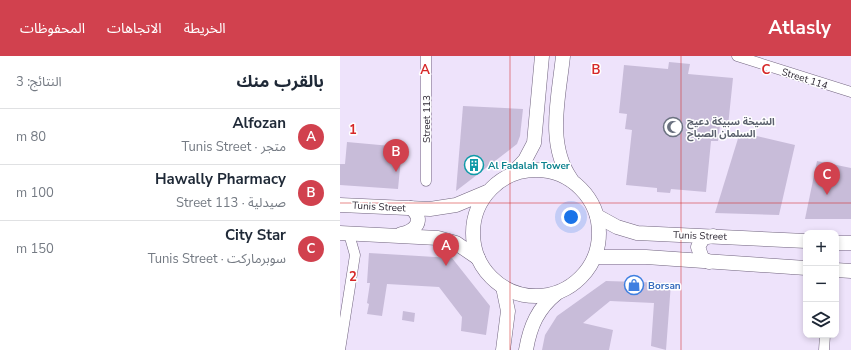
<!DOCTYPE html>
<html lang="ar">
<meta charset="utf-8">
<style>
:root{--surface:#fff;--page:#f6f6f7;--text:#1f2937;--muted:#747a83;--line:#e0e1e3;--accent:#d1414e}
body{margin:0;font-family:"Nunito Sans","Noto Sans Arabic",sans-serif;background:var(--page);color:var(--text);direction:rtl}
.controls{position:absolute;right:12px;bottom:12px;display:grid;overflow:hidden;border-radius:8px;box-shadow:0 2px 6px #0003}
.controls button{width:36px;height:36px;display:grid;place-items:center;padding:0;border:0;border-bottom:1px solid var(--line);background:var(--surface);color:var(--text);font:20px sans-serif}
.you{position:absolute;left:231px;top:161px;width:14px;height:14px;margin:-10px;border:3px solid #fff;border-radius:50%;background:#1a73e8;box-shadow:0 0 0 6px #1a73e833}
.badge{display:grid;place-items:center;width:26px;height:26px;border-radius:50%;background:var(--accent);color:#fff;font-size:13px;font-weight:700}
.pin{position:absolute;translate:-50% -33px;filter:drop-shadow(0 1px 2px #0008)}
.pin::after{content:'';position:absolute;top:21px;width:14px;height:12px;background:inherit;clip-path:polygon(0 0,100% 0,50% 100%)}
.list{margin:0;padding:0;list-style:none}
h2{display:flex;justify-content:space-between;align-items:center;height:52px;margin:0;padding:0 16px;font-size:17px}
h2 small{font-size:13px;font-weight:400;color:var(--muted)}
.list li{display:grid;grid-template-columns:26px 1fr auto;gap:12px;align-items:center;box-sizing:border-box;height:56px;padding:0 16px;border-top:1px solid var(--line)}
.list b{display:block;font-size:15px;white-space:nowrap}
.list p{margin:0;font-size:13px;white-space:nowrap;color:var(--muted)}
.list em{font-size:13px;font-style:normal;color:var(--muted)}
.icon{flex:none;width:22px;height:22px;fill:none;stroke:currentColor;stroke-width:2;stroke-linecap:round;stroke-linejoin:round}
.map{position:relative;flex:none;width:511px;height:294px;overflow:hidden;direction:ltr}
header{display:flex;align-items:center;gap:24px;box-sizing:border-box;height:56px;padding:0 20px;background:var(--accent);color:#fff}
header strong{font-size:19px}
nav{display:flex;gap:22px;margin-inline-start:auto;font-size:14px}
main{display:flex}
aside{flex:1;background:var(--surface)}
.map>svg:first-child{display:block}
.building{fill:#c8bcd9}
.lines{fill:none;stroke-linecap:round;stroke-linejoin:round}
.street-casing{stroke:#70637e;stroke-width:11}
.secondary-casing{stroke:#70637e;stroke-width:15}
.street{stroke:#fff;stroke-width:10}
.secondary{stroke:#fff;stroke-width:14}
.grid{fill:none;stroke:#d62828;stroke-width:1;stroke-opacity:0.55}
.labels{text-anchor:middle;stroke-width:3;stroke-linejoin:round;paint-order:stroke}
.street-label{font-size:10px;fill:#2e2934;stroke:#fff}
.worship-label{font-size:10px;font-weight:bold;fill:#5b616d;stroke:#fff;text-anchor:start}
.culture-label{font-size:10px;font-weight:bold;fill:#0d838f;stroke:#fff;text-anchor:start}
.shop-label{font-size:10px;font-weight:bold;fill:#366cbe;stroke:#fff;text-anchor:start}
.grid-label{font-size:13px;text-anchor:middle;font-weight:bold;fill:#d62828;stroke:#fff;stroke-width:3;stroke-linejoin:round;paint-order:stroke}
</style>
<header>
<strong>Atlasly</strong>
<nav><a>الخريطة</a><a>الاتجاهات</a><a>المحفوظات</a></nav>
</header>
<main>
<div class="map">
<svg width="511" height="294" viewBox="0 0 511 294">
<rect width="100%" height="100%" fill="#eee3fb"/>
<!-- building -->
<g class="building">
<polygon points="329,6 350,8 348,18 393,22 388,70 380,69 378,85 371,85 366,136 331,133 330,137 317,136 317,132 286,129 292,74 285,73 287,58 279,57 284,9 328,13"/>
<polygon points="123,50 183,53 180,80 177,88 116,135"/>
<polygon points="400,76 455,89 439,159 375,157"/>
<polygon points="7,86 62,91 58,133 0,129 0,108 5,108"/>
<polygon points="477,105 511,112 511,163 465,163"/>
<polygon points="29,197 112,202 150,250 146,279 121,275 122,261 99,231 47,228 42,260 27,258 29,248 27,247 30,227 27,227"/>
<polygon points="266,225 331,227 326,294 311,290 314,247 270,245 243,267 273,274 269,294 202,294 205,279 217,260"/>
<polygon points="63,255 75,257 74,266 62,264"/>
</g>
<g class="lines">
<!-- street casing -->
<g class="street-casing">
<g id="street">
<polyline points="397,0 511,36"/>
<polyline points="86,125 86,0"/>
<polyline points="0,294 15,199 9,178"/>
<polyline points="484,294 485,279"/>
</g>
</g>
<!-- secondary casing -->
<g class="secondary-casing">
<g id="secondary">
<path d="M 223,0 C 219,40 206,88 231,123"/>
<circle cx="196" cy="177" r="63"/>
<polyline points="172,118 185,104 194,87 202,0"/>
<polyline points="0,149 90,153 116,149 147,136"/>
<polyline points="257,160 277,171 297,177 466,185"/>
<polyline points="0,177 98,182 116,187 138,202"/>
<path d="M 61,178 C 76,175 85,164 71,152"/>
<polyline points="496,187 511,187"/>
<polyline points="255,201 306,201 466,212"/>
<polyline points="369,206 362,202 358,191 363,182 373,180"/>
<polyline points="496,214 511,215"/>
<polyline points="163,294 168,255 163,231"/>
<path d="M 186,294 C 190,270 198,252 217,237"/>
</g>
</g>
<!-- street -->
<use href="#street" class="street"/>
<!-- secondary -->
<use href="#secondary" class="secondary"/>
</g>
<!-- grid -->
<path class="grid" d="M 170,0 L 170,294M 341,0 L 341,294M 0,147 L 511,147"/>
<!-- icons -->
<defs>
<g id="mosque-ring" transform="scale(1)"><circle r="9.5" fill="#fff" stroke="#6b7280" stroke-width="1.5"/><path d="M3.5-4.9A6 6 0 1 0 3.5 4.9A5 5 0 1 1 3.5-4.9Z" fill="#6b7280"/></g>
<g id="building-ring" transform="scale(1)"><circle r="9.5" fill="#fff" stroke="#0f9aa8" stroke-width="1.5"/><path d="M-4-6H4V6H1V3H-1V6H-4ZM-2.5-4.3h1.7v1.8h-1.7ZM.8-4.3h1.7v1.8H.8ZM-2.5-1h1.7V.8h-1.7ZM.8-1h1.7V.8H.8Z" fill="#0f9aa8"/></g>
<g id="shop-ring" transform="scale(1)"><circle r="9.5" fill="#fff" stroke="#3f7fe0" stroke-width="1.5"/><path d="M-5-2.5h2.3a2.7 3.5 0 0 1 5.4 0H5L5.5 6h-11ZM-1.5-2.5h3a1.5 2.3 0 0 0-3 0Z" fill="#3f7fe0"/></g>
</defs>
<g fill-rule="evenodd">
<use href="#mosque-ring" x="333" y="71"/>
<use href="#building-ring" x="134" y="109"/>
<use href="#shop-ring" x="294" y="229"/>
</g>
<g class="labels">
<!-- street labels -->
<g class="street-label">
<text transform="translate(465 22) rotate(18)" y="4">Street 114</text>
<text transform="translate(86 63) rotate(-90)" y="4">Street 113</text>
<text transform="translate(39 150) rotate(3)" y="4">Tunis Street</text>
<text transform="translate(360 179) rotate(2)" y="4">Tunis Street</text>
</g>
<!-- worship labels -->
<g class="worship-label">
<text x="347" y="69">الشيخة سبيكة دعيج<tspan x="347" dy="12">السلمان الصباح</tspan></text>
</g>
<!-- culture labels -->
<g class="culture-label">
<text x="148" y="113">Al Fadalah Tower</text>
</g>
<!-- shop labels -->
<g class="shop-label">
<text x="308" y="233">Borsan</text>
</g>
</g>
<g class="grid-label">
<text x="85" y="18">A</text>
<text x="256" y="18">B</text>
<text x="426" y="18">C</text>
<text x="13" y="78">1</text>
<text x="13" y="225">2</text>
</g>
</svg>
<div class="controls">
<button>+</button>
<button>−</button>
<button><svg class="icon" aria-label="layers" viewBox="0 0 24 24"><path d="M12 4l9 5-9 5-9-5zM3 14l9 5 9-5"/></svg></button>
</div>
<div class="you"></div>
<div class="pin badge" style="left:106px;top:210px">A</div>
<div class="pin badge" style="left:56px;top:116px">B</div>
<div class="pin badge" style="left:487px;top:139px">C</div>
</div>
<aside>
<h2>بالقرب منك<small>النتائج: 3</small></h2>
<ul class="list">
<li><span class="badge">A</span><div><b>Alfozan</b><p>متجر · Tunis Street</p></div><em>80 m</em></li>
<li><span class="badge">B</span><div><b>Hawally Pharmacy</b><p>صيدلية · Street 113</p></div><em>100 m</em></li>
<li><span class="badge">C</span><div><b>City Star</b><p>سوبرماركت · Tunis Street</p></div><em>150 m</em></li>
</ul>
</aside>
</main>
